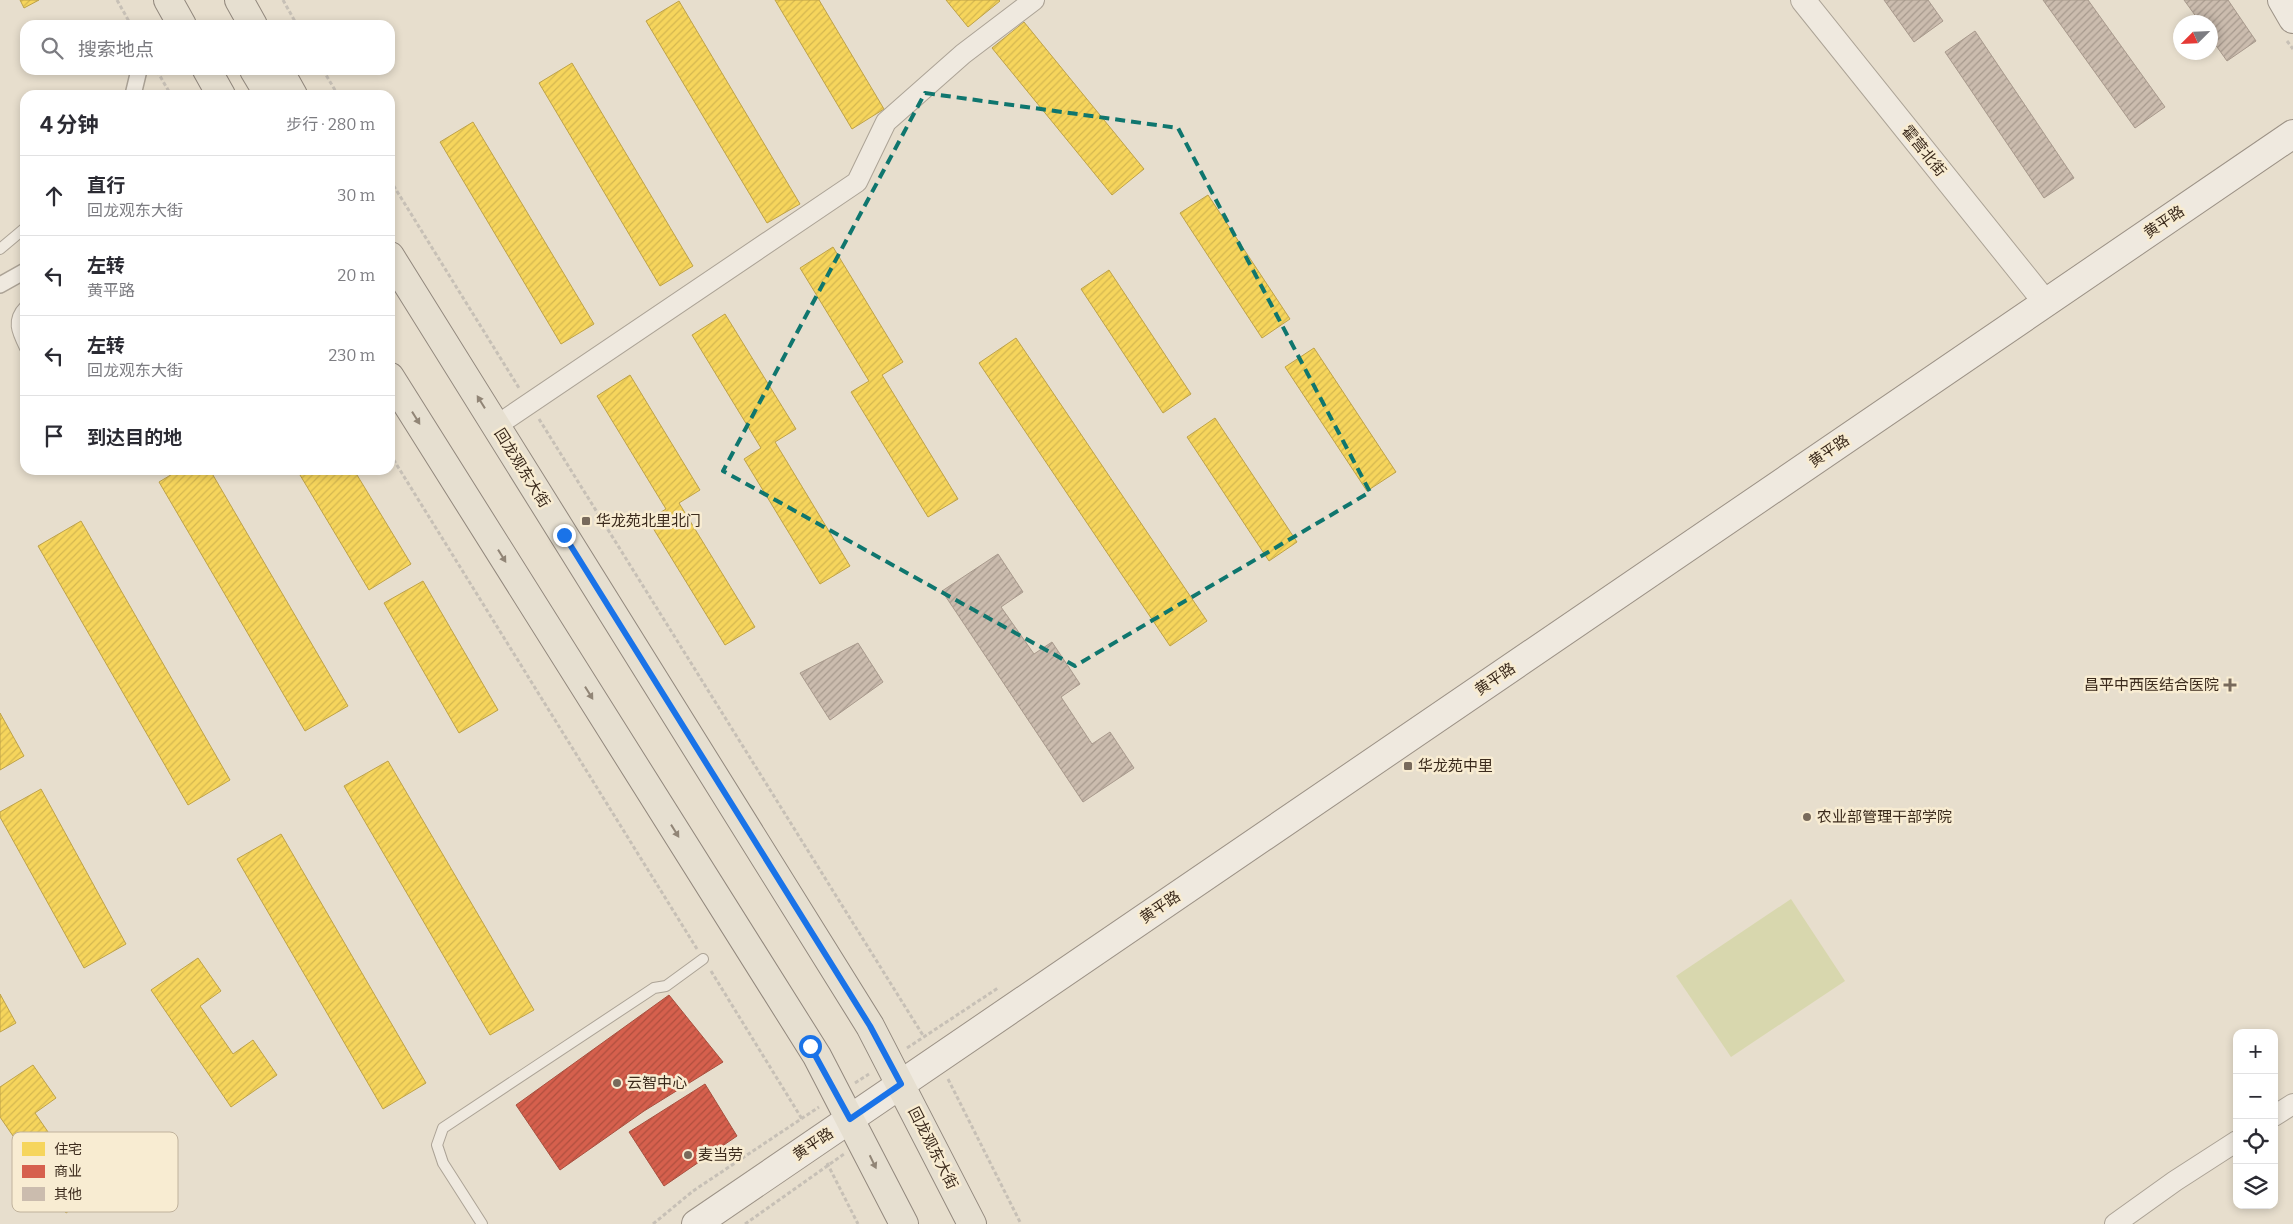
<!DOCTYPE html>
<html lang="zh">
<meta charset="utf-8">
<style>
:root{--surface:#fff;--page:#f2f2f3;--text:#2b2b33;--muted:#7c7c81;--line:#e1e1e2}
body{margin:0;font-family:Bitter,"Noto Sans SC",serif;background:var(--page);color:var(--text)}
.controls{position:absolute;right:15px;bottom:15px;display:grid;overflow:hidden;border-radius:10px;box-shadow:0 2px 8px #0003}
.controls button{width:45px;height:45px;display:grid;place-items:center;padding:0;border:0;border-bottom:1px solid var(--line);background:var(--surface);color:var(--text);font:25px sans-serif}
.compass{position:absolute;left:2173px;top:15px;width:45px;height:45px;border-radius:50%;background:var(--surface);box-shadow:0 2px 8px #0003;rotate:246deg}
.stop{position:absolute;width:15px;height:15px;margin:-11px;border:4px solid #1a73e8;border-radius:50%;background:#fff}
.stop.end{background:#1a73e8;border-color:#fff;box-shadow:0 1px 5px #0008}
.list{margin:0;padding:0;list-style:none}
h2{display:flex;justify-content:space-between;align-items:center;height:65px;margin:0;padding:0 20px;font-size:21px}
h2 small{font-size:16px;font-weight:400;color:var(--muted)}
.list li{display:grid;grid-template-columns:32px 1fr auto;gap:15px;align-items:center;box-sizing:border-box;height:80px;padding:0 20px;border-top:1px solid var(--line)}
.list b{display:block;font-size:19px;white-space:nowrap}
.list p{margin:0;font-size:16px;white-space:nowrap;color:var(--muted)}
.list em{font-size:16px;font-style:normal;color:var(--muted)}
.icon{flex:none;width:28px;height:28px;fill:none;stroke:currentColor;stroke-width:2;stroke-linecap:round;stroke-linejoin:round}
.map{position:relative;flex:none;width:2293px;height:1224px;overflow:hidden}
.search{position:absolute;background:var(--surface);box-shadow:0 2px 8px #0003;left:20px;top:20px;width:375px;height:55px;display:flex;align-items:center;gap:12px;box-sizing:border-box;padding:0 18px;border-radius:15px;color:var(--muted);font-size:19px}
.panel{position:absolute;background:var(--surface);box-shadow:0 2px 8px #0003;left:20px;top:90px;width:375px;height:385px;border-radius:15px}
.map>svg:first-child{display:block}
.green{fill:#d8d7ae}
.homes{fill:url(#homes-hatch);stroke:#bea249}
.shops{fill:url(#shops-hatch);stroke:#a8503f}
.building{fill:url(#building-hatch);stroke:#a8998c}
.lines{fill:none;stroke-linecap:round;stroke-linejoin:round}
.service-casing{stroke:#aca396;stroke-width:12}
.pedestrian-casing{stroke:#aca396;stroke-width:18}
.minor-casing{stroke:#aca396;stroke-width:22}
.tertiary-casing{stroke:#aca396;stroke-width:26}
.secondary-casing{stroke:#9c9286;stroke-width:30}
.primary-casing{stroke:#92887d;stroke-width:30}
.path{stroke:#c7c0b6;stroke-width:3;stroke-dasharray:4 2.5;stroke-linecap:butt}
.service{stroke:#efe9df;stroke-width:10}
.pedestrian{stroke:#efe9df;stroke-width:15}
.minor{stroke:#efe9df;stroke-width:20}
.tertiary{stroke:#efe9df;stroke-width:24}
.secondary{stroke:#efe9df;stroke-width:28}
.primary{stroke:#e6dfd0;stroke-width:28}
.oneway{fill:#918576}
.route{stroke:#1a73e8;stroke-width:6}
.marked{fill:none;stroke:#0f766e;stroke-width:4;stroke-dasharray:10 6;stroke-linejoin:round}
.poi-dot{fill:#786a5b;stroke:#f8ecd2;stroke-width:2}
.labels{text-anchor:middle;stroke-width:5;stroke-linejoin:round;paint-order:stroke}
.street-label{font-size:15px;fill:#3c2b1d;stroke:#f8ecd2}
.poi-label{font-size:15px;fill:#3c2b1d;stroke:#f8ecd2;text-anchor:start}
.key{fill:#f8ecd2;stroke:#c0b29c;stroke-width:1}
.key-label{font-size:14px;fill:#3c2b1d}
</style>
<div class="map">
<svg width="2293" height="1224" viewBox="0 0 2293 1224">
<defs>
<pattern id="homes-hatch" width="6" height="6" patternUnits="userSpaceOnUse" patternTransform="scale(1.25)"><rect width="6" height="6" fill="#f6d55c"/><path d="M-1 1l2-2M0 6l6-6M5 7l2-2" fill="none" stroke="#d4b750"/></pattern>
<pattern id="shops-hatch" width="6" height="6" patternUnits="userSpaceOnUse" patternTransform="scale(1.25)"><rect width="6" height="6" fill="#d6604d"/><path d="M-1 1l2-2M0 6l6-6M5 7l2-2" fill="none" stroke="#af4f3f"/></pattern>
<pattern id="building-hatch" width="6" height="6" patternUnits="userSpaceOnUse" patternTransform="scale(1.25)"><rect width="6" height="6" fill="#cbbcae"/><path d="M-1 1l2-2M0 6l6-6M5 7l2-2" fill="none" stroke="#a6998d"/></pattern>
</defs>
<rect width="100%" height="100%" fill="#e7decd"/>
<!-- green -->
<polygon class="green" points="1791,899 1845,981 1731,1057 1676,976"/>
<!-- homes -->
<g class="homes">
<polygon points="20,0 39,0 24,8"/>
<polygon points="775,0 819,0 884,109 852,129"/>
<polygon points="946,0 999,0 1000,1 968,27"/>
<polygon points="679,1 800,204 767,223 646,21"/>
<polygon points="1024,22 1144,169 1112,195 992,48"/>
<polygon points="572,63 693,266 660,286 539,83"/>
<polygon points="473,122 594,324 561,344 440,142"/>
<polygon points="1208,195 1290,319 1262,338 1180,213"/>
<polygon points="833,247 903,362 882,375 958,499 928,517 851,392 869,381 800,268"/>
<polygon points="1109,270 1191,394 1163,413 1081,289"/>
<polygon points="725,314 796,429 775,442 850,566 820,584 744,459 761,448 692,335"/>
<polygon points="1016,338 1207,621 1170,646 979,363"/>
<polygon points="1314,348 1396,472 1367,491 1285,367"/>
<polygon points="630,375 700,490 679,503 755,627 725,645 648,520 666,509 597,396"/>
<polygon points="1215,418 1297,542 1269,561 1187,437"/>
<polygon points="179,470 210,470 348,706 305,731 159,482"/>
<polygon points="297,470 354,470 411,564 369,590"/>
<polygon points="81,521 230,780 188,805 38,546"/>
<polygon points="423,581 498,710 459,733 384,603"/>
<polygon points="0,713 24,756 0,770"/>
<polygon points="388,761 534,1010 490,1035 344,786"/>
<polygon points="41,789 126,944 84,968 0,817 0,812"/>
<polygon points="281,834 426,1083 383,1109 237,859"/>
<polygon points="198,958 221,991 200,1006 233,1054 253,1040 277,1075 231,1107 151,990"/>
<polygon points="0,994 16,1023 0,1032"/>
<polygon points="33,1065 56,1098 35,1113 68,1161 88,1147 112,1182 66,1213 0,1117 0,1087"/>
</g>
<!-- shops -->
<g class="shops">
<polygon points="669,995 723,1062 644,1111 560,1170 516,1105"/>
<polygon points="705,1084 737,1136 664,1186 629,1132"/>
</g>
<!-- building -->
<g class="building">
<polygon points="1884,0 1928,0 1943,21 1914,42"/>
<polygon points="2043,0 2088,0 2165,107 2135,128"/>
<polygon points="2184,0 2228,0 2256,41 2227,61 2210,37 2210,22 2200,22"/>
<polygon points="1975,31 2074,178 2044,198 1945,52"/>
<polygon points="998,554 1023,592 1001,607 1034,654 1052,642 1080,684 1061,697 1092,744 1110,732 1134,768 1083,802 942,591"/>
<polygon points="858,643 883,682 830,720 800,673"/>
</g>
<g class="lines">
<!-- service casing -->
<g class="service-casing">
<g id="service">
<polyline points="0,249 25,228"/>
<path d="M 25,306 C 11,320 17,332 25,348"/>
<polyline points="482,1224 443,1163 437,1145 443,1128 654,988 666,986 703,959"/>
</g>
</g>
<!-- pedestrian casing -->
<g class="pedestrian-casing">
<g id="pedestrian">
<polyline points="133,95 139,70"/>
<polyline points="0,285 25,271"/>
</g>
</g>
<!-- minor casing -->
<g class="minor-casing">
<g id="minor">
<polyline points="496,426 857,182 886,122 963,54 1034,0"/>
<polyline points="2274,1116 2293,1104"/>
<polyline points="2115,1224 2175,1181 2237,1141"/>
</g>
</g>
<!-- tertiary casing -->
<g class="tertiary-casing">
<polyline id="tertiary" points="1803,0 2046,303"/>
</g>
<!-- secondary casing -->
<g class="secondary-casing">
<g id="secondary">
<polyline points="2282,0 2293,19"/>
<polyline points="696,1224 2293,134"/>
</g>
</g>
<!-- primary casing -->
<g class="primary-casing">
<g id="primary">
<polyline points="168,0 182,25"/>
<polyline points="239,0 253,25"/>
<polyline points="207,70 221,95"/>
<polyline points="254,70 269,95"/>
<polyline points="279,70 293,95"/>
<polyline points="390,256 870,1026 972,1224"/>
<polyline points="390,377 817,1056 904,1224"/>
</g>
</g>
<!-- path -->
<g class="path">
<polyline points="117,0 131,25"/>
<polyline points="283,0 297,25"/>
<polyline points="2287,41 2293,49"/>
<polyline points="323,70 338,95"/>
<polyline points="157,71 171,95"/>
<polyline points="390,180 519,388"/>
<polyline points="539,419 924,1037"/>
<polyline points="390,454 697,949"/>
<polyline points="711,971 802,1119"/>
<polyline points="907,1048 998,988"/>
<polyline points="948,1079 1021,1224"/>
<polyline points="855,1083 869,1074"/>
<polyline points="827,1163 858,1224"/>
<polyline points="653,1224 693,1191 819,1107"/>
<polyline points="745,1224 844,1154"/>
</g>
<!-- service -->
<use href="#service" class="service"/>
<!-- pedestrian -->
<use href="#pedestrian" class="pedestrian"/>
<!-- minor -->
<use href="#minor" class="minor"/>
<!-- tertiary -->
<use href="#tertiary" class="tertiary"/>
<!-- secondary -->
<use href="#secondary" class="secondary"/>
<!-- primary -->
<use href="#primary" class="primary"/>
</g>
<!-- one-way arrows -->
<defs><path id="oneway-solid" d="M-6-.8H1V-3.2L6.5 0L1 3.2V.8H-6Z" transform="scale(1.25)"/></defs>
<g class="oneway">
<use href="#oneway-solid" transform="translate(481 402) rotate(-122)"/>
<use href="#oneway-solid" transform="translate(416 418) rotate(58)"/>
<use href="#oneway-solid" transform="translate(502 556) rotate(58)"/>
<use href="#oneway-solid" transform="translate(589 693) rotate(58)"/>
<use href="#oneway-solid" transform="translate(675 831) rotate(58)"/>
<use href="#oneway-solid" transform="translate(873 1162) rotate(64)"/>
</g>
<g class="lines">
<!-- route -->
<polyline class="route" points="564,535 870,1026 901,1084 850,1119 810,1046"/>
</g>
<!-- marked area -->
<path class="marked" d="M 925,93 L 1178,128 L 1370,492 L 1075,666 L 723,471 Z"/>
<!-- markers -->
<g class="poi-dot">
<rect x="581" y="516" width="10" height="10" rx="2.5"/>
<path d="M2227.5 677.5h5v5h5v5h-5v5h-5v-5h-5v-5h5z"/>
<rect x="1403" y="761" width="10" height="10" rx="2.5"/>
<circle cx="1807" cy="817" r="5"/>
<circle cx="617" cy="1083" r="5"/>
<circle cx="688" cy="1155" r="5"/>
</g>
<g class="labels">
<!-- street labels -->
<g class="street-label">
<text transform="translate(1924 151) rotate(51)" y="5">霍营北街</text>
<text transform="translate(2164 222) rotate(-34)" y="5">黄平路</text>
<text transform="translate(1829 451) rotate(-34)" y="5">黄平路</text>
<text transform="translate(522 468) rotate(58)" y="5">回龙观东大街</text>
<text transform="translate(1495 679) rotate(-34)" y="5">黄平路</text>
<text transform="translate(1160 907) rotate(-34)" y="5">黄平路</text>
<text transform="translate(813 1144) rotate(-34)" y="5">黄平路</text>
<text transform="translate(933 1148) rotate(63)" y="5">回龙观东大街</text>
</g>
<!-- poi labels -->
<g class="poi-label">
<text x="596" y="526">华龙苑北里北门</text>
<text x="2219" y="690" text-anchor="end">昌平中西医结合医院</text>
<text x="1418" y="771">华龙苑中里</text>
<text x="1817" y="822">农业部管理干部学院</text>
<text x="627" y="1088">云智中心</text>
<text x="698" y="1160">麦当劳</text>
</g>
</g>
<!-- legend -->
<rect x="12" y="1132" width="166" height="80" rx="8" class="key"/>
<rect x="22" y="1142" width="23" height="14" fill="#f6d55c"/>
<rect x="22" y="1165" width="23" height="13" fill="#d6604d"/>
<rect x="22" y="1187" width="23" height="14" fill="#cbbcae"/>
<g class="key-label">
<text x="54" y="1154">住宅</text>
<text x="54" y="1176">商业</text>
<text x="54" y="1199">其他</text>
</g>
</svg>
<div class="controls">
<button>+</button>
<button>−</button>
<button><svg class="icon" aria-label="locate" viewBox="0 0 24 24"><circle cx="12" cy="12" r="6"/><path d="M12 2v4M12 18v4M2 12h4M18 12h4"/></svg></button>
<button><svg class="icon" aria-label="layers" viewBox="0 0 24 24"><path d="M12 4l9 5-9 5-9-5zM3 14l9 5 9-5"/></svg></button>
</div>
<svg class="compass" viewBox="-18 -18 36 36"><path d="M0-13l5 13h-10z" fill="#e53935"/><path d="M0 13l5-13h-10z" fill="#7c7c81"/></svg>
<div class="stop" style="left:810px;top:1046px"></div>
<div class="stop end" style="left:564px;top:535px"></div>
<div class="search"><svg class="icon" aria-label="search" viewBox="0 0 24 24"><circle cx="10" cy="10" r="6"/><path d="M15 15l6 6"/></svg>搜索地点</div>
<section class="panel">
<h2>4 分钟<small>步行 · 280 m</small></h2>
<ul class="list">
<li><svg class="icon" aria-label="ahead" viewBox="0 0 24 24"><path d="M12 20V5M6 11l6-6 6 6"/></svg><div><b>直行</b><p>回龙观东大街</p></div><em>30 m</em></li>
<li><svg class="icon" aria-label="left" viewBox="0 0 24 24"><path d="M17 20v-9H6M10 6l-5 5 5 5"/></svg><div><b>左转</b><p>黄平路</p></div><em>20 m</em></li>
<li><svg class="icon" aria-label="left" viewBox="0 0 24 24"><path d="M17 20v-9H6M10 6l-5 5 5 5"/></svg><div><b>左转</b><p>回龙观东大街</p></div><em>230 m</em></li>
<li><svg class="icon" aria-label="arrive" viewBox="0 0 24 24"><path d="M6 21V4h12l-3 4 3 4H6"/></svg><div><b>到达目的地</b></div></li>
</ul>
</section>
</div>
